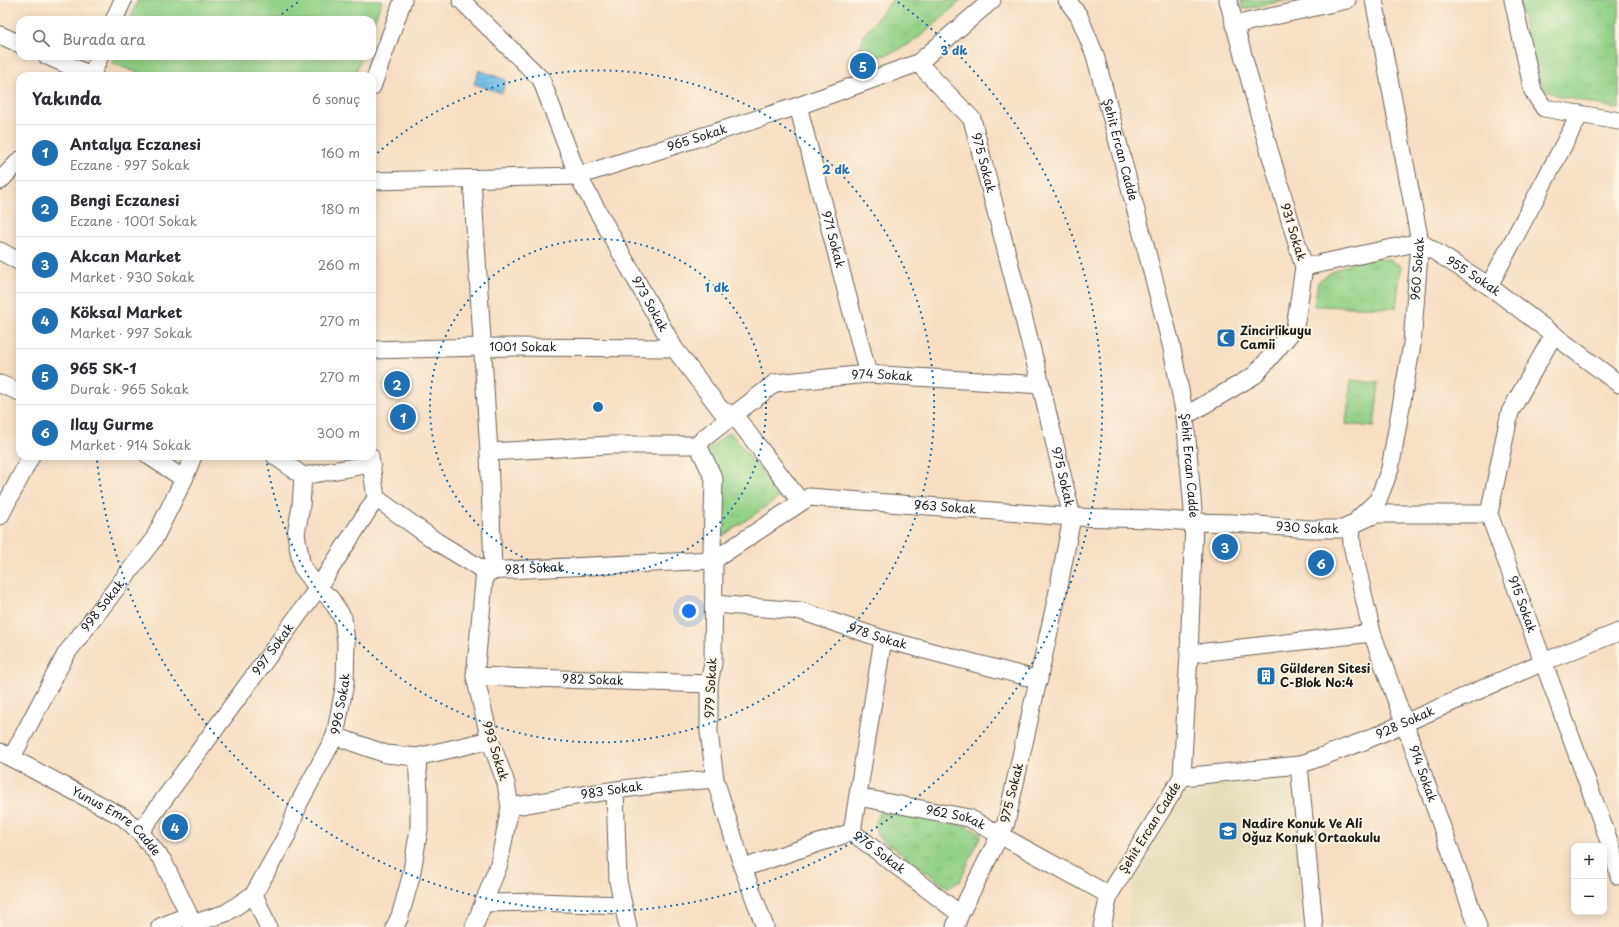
<!DOCTYPE html>
<html lang="tr">
<meta charset="utf-8">
<style>
:root{--surface:#fff;--page:#f7f7f7;--text:#2b2b33;--muted:#7c7c81;--line:#e1e1e2;--accent:#1f6fb2}
body{margin:0;font-family:"Playpen Sans",sans-serif;background:var(--page);color:var(--text)}
.controls{position:absolute;right:12px;bottom:12px;display:grid;overflow:hidden;border-radius:8px;box-shadow:0 2px 10px #0003}
.controls button{width:36px;height:36px;display:grid;place-items:center;padding:0;border:0;border-bottom:1px solid var(--line);background:var(--surface);color:var(--text);font:20px sans-serif}
.you{position:absolute;left:689px;top:611px;width:14px;height:14px;margin:-10px;border:3px solid #fff;border-radius:50%;background:#1a73e8;box-shadow:0 0 0 6px #1a73e833}
.badge{display:grid;place-items:center;width:26px;height:26px;border-radius:50%;background:var(--accent);color:#fff;font-size:13px;font-weight:700}
.pin{position:absolute;translate:-50% -50%;border:2px solid #fff;box-shadow:0 1px 4px #0006}
.list{margin:0;padding:0;list-style:none}
h2{display:flex;justify-content:space-between;align-items:center;height:52px;margin:0;padding:0 16px;font-size:17px}
h2 small{font-size:13px;font-weight:400;color:var(--muted)}
.list li{display:grid;grid-template-columns:26px 1fr auto;gap:12px;align-items:center;box-sizing:border-box;height:56px;padding:0 16px;border-top:1px solid var(--line)}
.list b{display:block;font-size:15px;white-space:nowrap}
.list p{margin:0;font-size:13px;white-space:nowrap;color:var(--muted)}
.list em{font-size:13px;font-style:normal;color:var(--muted)}
.icon{flex:none;width:22px;height:22px;fill:none;stroke:currentColor;stroke-width:2;stroke-linecap:round;stroke-linejoin:round}
.map{position:relative;flex:none;width:1619px;height:927px;overflow:hidden}
.search{position:absolute;background:var(--surface);box-shadow:0 2px 10px #0003;left:16px;top:16px;width:360px;height:44px;display:flex;align-items:center;gap:10px;box-sizing:border-box;padding:0 14px;border-radius:12px;color:var(--muted);font-size:15px}
.panel{position:absolute;background:var(--surface);box-shadow:0 2px 10px #0003;left:16px;top:72px;width:360px;height:388px;border-radius:12px}
.map>svg:first-child{display:block}
.built{fill:#e4dbba}
.grass{fill:url(#grass-tufts);stroke:#587651}
.pitch{fill:#93d186;stroke:#587651}
.water{fill:url(#water-rules);stroke:#466d83}
.lines{fill:none;stroke-linecap:round;stroke-linejoin:round}
.minor-casing{stroke:#686056;stroke-width:19}
.minor{stroke:#fff;stroke-width:17}
.ring{fill:none;stroke:#1f6fb2;stroke-width:2;stroke-dasharray:2 4}
.labels{text-anchor:middle;stroke-width:4;stroke-linejoin:round;paint-order:stroke}
.street-label{font-size:12px;fill:#1c1c1c;stroke:#fcf5e5}
.poi-label{font-size:12px;font-weight:bold;fill:#1c1c1c;stroke:#fcf5e5;text-anchor:start}
.centre{fill:#1f6fb2;stroke:#fcf5e5;stroke-width:2}
.ring-label{font-size:12px;text-anchor:middle;font-weight:bold;fill:#1f6fb2;stroke:#fcf5e5;stroke-width:4;stroke-linejoin:round;paint-order:stroke}
</style>
<div class="map">
<svg width="1619" height="927" viewBox="0 0 1619 927">
<defs>
<pattern id="grass-tufts" width="24" height="20" patternUnits="userSpaceOnUse"><rect width="24" height="20" fill="#93d186"/><path d="M3 7l-1-3M5 7V3M7 7l1-3M15 17l-1-3M17 17v-4M19 17l1-3" fill="none" stroke="#7eb373"/></pattern>
<pattern id="water-rules" width="6" height="5" patternUnits="userSpaceOnUse"><rect width="6" height="5" fill="#70beea"/><path d="M0 2.5h6" fill="none" stroke="#60a3c8"/></pattern>
</defs>
<rect width="100%" height="100%" fill="#fcf5e5"/>
<filter id="ink" filterUnits="userSpaceOnUse"><feTurbulence type="fractalNoise" baseFrequency=".025" numOctaves="2"/><feDisplacementMap in="SourceGraphic" scale="8" xChannelSelector="R" yChannelSelector="G"/><feConvolveMatrix kernelMatrix="1 2 1 2 8 2 1 2 1" color-interpolation-filters="sRGB"/></filter>
<filter id="wash" filterUnits="userSpaceOnUse"><feTurbulence type="fractalNoise" baseFrequency=".012" numOctaves="4" result="noise"/><feDisplacementMap in="SourceGraphic" scale="16" xChannelSelector="R" yChannelSelector="G"/><feGaussianBlur stdDeviation="0.9" result="paint"/><feColorMatrix in="noise" values="0 0 0 0 0 0 0 0 0 0 0 0 0 0 0 0 0 1.4 0 .05"/><feComposite in="paint" operator="in"/></filter>
<g filter="url(#wash)">
<rect width="100%" height="100%" fill="#f6dec3"/>
<!-- built -->
<polygon class="built" points="1288,775 1302,927 1127,927 1133,878 1192,784"/>
<!-- grass -->
<g class="grass">
<path d="M 892,0 L 961,0 C 936,23 901,61 864,57 L 859,51 L 864,35 Z"/>
<polygon points="1241,0 1289,0 1243,9"/>
<polygon points="1519,0 1619,0 1619,109 1558,96 1547,90 1541,83 1527,39"/>
<path d="M 1374,258 L 1389,260 L 1401,266 L 1396,308 L 1314,306 L 1318,282 C 1338,266 1349,263 1374,258 Z"/>
<polygon points="1351,380 1379,383 1374,427 1346,424"/>
<polygon points="730,432 781,496 717,540 707,450"/>
<path d="M 882,808 L 965,826 L 982,833 L 960,881 L 949,888 L 877,836 C 874,824 875,819 882,808 Z"/>
</g>
<!-- pitch -->
<g class="pitch">
<polygon points="138,0 382,0 372,27 372,20 130,20"/>
<polygon points="115,56 362,56 354,76 146,76 112,63"/>
</g>
<!-- water -->
<polygon class="water" points="479,70 506,80 502,93 474,84"/>
</g>
<g filter="url(#ink)">
<g class="lines">
<!-- minor casing -->
<g class="minor-casing">
<g id="minor">
<path id="s1" d="M 461,0 L 541,79 L 578,176 L 674,348 L 721,410 L 734,415 L 801,502"/>
<path id="s2" d="M 1067,0 L 1079,16 L 1095,55 L 1171,344 L 1185,416 L 1194,522 L 1189,654 L 1182,777 L 1109,895 L 1102,927"/>
<polyline points="1513,0 1533,91 1544,108 1619,121"/>
<polyline points="114,20 123,0"/>
<polyline points="1234,25 1347,0"/>
<polyline points="0,35 20,44"/>
<polyline points="47,56 93,76"/>
<path id="s3" d="M 918,63 L 972,119 L 1041,385 L 1072,517 L 1057,596 L 1006,823 L 960,914 L 955,927"/>
<polyline points="91,76 100,56"/>
<polyline points="372,87 403,0"/>
<path id="s4" d="M 798,106 L 868,374"/>
<polyline points="472,179 489,452 493,571"/>
<polyline points="0,181 20,160"/>
<path id="s5" d="M 372,181 L 578,176 L 798,106 L 918,63 L 992,0"/>
<polyline points="0,251 20,262"/>
<path id="s6" d="M 1304,267 L 1420,242 L 1489,286 L 1619,384"/>
<polyline points="1489,286 1580,114"/>
<path id="s7" d="M 1554,334 L 1510,412 L 1489,514 L 1613,852 L 1619,876"/>
<path id="s8" d="M 372,350 L 482,347 L 674,348"/>
<polyline points="0,384 20,392"/>
<polyline points="1185,416 1255,375 1295,328 1304,267 1265,136 1228,0"/>
<polyline points="698,445 714,479 712,550 714,560 713,663 709,684 709,732 715,779 743,868 765,927"/>
<path id="s9" d="M 489,452 L 610,445 L 698,445 L 704,438 L 775,383 L 868,374 L 1041,385"/>
<polyline points="149,456 184,479"/>
<polyline points="303,476 371,464"/>
<path id="s10" d="M 376,498 L 437,542 L 485,571 L 714,560 L 809,497 L 1072,517 L 1151,519 L 1194,522 L 1233,523 L 1310,529 L 1343,529 L 1376,514 L 1489,514"/>
<polyline points="0,516 31,456"/>
<path id="s11" d="M 1358,519 L 1378,500 L 1390,469 L 1412,344 L 1420,242 L 1374,0"/>
<path id="s12" d="M 1351,526 L 1352,545 L 1372,633 L 1478,927"/>
<path id="s13" d="M 714,604 L 801,611 L 883,639 L 1039,680"/>
<polyline points="1189,654 1372,633"/>
<path id="s14" d="M 475,676 L 709,684"/>
<polyline points="335,736 386,754 417,757 490,740"/>
<path id="s15" d="M 0,752 L 123,817 L 140,832 L 163,861 L 189,915 L 193,927"/>
<path id="s16" d="M 12,757 L 66,654 L 154,539 L 184,479 L 193,456"/>
<polyline points="1299,765 1314,927"/>
<path id="s17" d="M 1182,777 L 1299,765 L 1364,741 L 1543,662 L 1619,632"/>
<polyline points="615,791 618,881 628,927"/>
<path id="s18" d="M 858,797 L 969,818 L 1109,895"/>
<path id="s19" d="M 510,807 C 578,795 646,784 715,779"/>
<path id="s20" d="M 140,832 L 318,588 L 376,498 L 370,456"/>
<polyline points="852,832 883,639"/>
<path id="s21" d="M 743,868 L 852,832 L 960,914"/>
<polyline points="254,894 268,927"/>
<polyline points="484,903 537,902 622,905"/>
<path id="s22" d="M 192,924 L 226,913 L 254,894 L 288,833 L 299,803 L 335,736 L 345,683 L 346,642 L 343,618 L 330,598 L 318,588 L 302,567 L 296,534 L 301,506 L 303,476 L 275,456"/>
<polyline points="160,927 189,915"/>
<polyline points="395,927 400,916 411,877 419,829 419,793 417,757"/>
<polyline points="474,927 499,864 510,807 506,783 490,740 475,676 485,571"/>
</g>
</g>
<!-- minor -->
<use href="#minor" class="minor"/>
</g>
</g>
<!-- distance rings -->
<g class="ring">
<circle cx="598" cy="407" r="168"/>
<path d="M373 157A336 336 0 1 1 266 457"/>
<path d="M277 18A504 504 0 0 1 298 2M898 2A504 504 0 1 1 97 460"/>
</g>
<!-- icons -->
<defs>
<g id="mosque-square" transform="scale(1)"><rect x="-9" y="-9" width="18" height="18" rx="4" fill="#1f6fb2" stroke="#fcf5e5"/><path d="M3.5-4.9A6 6 0 1 0 3.5 4.9A5 5 0 1 1 3.5-4.9Z" fill="#fff"/></g>
<g id="building-square" transform="scale(1)"><rect x="-9" y="-9" width="18" height="18" rx="4" fill="#1f6fb2" stroke="#fcf5e5"/><path d="M-4-6H4V6H1V3H-1V6H-4ZM-2.5-4.3h1.7v1.8h-1.7ZM.8-4.3h1.7v1.8H.8ZM-2.5-1h1.7V.8h-1.7ZM.8-1h1.7V.8H.8Z" fill="#fff"/></g>
<g id="school-square" transform="scale(1)"><rect x="-9" y="-9" width="18" height="18" rx="4" fill="#1f6fb2" stroke="#fcf5e5"/><path d="M0-5L7-2L0 1L-7-2ZM-4 1L0 2.5L4 1V4Q0 6-4 4Z" fill="#fff"/></g>
</defs>
<g fill-rule="evenodd">
<use href="#mosque-square" x="1226" y="338"/>
<use href="#building-square" x="1266" y="676"/>
<use href="#school-square" x="1228" y="831"/>
</g>
<g class="labels">
<!-- street labels -->
<g class="street-label">
<text dy="4" stroke="none"><textPath href="#s5" startOffset="331">965 Sokak</textPath></text>
<text dy="4" stroke="none"><textPath href="#s2" startOffset="160">Şehit Ercan Cadde</textPath></text>
<text dy="4" stroke="none"><textPath href="#s3" startOffset="123">975 Sokak</textPath></text>
<text transform="translate(1293 232) rotate(73)" y="4">931 Sokak</text>
<text dy="4" stroke="none"><textPath href="#s4" startOffset="138">971 Sokak</textPath></text>
<text dy="4" stroke="none"><textPath href="#s11" startOffset="263">960 Sokak</textPath></text>
<text dy="4" stroke="none"><textPath href="#s6" startOffset="182">955 Sokak</textPath></text>
<text dy="4" stroke="none"><textPath href="#s1" startOffset="363">973 Sokak</textPath></text>
<text dy="4" stroke="none"><textPath href="#s8" startOffset="151">1001 Sokak</textPath></text>
<text dy="4" stroke="none"><textPath href="#s9" startOffset="416">974 Sokak</textPath></text>
<text dy="4" stroke="none"><textPath href="#s2" startOffset="484">Şehit Ercan Cadde</textPath></text>
<text dy="4" stroke="none"><textPath href="#s3" startOffset="447">975 Sokak</textPath></text>
<text dy="4" stroke="none"><textPath href="#s10" startOffset="611">963 Sokak</textPath></text>
<text dy="4" stroke="none"><textPath href="#s10" startOffset="974">930 Sokak</textPath></text>
<text dy="4" stroke="none"><textPath href="#s10" startOffset="181">981 Sokak</textPath></text>
<text dy="4" stroke="none"><textPath href="#s7" startOffset="290">915 Sokak</textPath></text>
<text dy="4" stroke="none"><textPath href="#s16" startOffset="177">998 Sokak</textPath></text>
<text dy="4" stroke="none"><textPath href="#s13" startOffset="168">978 Sokak</textPath></text>
<text dy="4" stroke="none"><textPath href="#s20" startOffset="226">997 Sokak</textPath></text>
<text dy="4" stroke="none"><textPath href="#s14" startOffset="118">982 Sokak</textPath></text>
<text transform="translate(711 688) rotate(-87)" y="4">979 Sokak</text>
<text dy="4" stroke="none"><textPath href="#s22" startOffset="280">996 Sokak</textPath></text>
<text dy="4" stroke="none"><textPath href="#s17" startOffset="232">928 Sokak</textPath></text>
<text transform="translate(495 751) rotate(73)" y="4">993 Sokak</text>
<text dy="4" stroke="none"><textPath href="#s12" startOffset="259">914 Sokak</textPath></text>
<text dy="4" stroke="none"><textPath href="#s19" startOffset="103">983 Sokak</textPath></text>
<text transform="translate(1012 793) rotate(-76)" y="4">975 Sokak</text>
<text dy="4" stroke="none"><textPath href="#s18" startOffset="100">962 Sokak</textPath></text>
<text dy="4" stroke="none"><textPath href="#s15" startOffset="136">Yunus Emre Cadde</textPath></text>
<text transform="translate(1150 828) rotate(-58)" y="4">Şehit Ercan Cadde</text>
<text dy="4" stroke="none"><textPath href="#s21" startOffset="149">976 Sokak</textPath></text>
</g>
<!-- poi labels -->
<g class="poi-label">
<text x="1240" y="335">Zincirlikuyu<tspan x="1240" dy="14">Camii</tspan></text>
<text x="1280" y="673">Gülderen Sitesi<tspan x="1280" dy="14">C-Blok No:4</tspan></text>
<text x="1242" y="828">Nadire Konuk Ve Ali<tspan x="1242" dy="14">Oğuz Konuk Ortaokulu</tspan></text>
</g>
</g>
<circle cx="598" cy="407" r="6" class="centre"/>
<g class="ring-label">
<text x="954" y="55">3 dk</text>
<text x="836" y="174">2 dk</text>
<text x="717" y="292">1 dk</text>
</g>
</svg>
<div class="controls">
<button>+</button>
<button>−</button>
</div>
<div class="you"></div>
<div class="pin badge" style="left:403px;top:417px">1</div>
<div class="pin badge" style="left:397px;top:384px">2</div>
<div class="pin badge" style="left:1225px;top:547px">3</div>
<div class="pin badge" style="left:175px;top:827px">4</div>
<div class="pin badge" style="left:863px;top:66px">5</div>
<div class="pin badge" style="left:1321px;top:563px">6</div>
<div class="search"><svg class="icon" aria-label="search" viewBox="0 0 24 24"><circle cx="10" cy="10" r="6"/><path d="M15 15l6 6"/></svg>Burada ara</div>
<section class="panel">
<h2>Yakında<small>6 sonuç</small></h2>
<ul class="list">
<li><span class="badge">1</span><div><b>Antalya Eczanesi</b><p>Eczane · 997 Sokak</p></div><em>160 m</em></li>
<li><span class="badge">2</span><div><b>Bengi Eczanesi</b><p>Eczane · 1001 Sokak</p></div><em>180 m</em></li>
<li><span class="badge">3</span><div><b>Akcan Market</b><p>Market · 930 Sokak</p></div><em>260 m</em></li>
<li><span class="badge">4</span><div><b>Köksal Market</b><p>Market · 997 Sokak</p></div><em>270 m</em></li>
<li><span class="badge">5</span><div><b>965 SK-1</b><p>Durak · 965 Sokak</p></div><em>270 m</em></li>
<li><span class="badge">6</span><div><b>Ilay Gurme</b><p>Market · 914 Sokak</p></div><em>300 m</em></li>
</ul>
</section>
</div>
